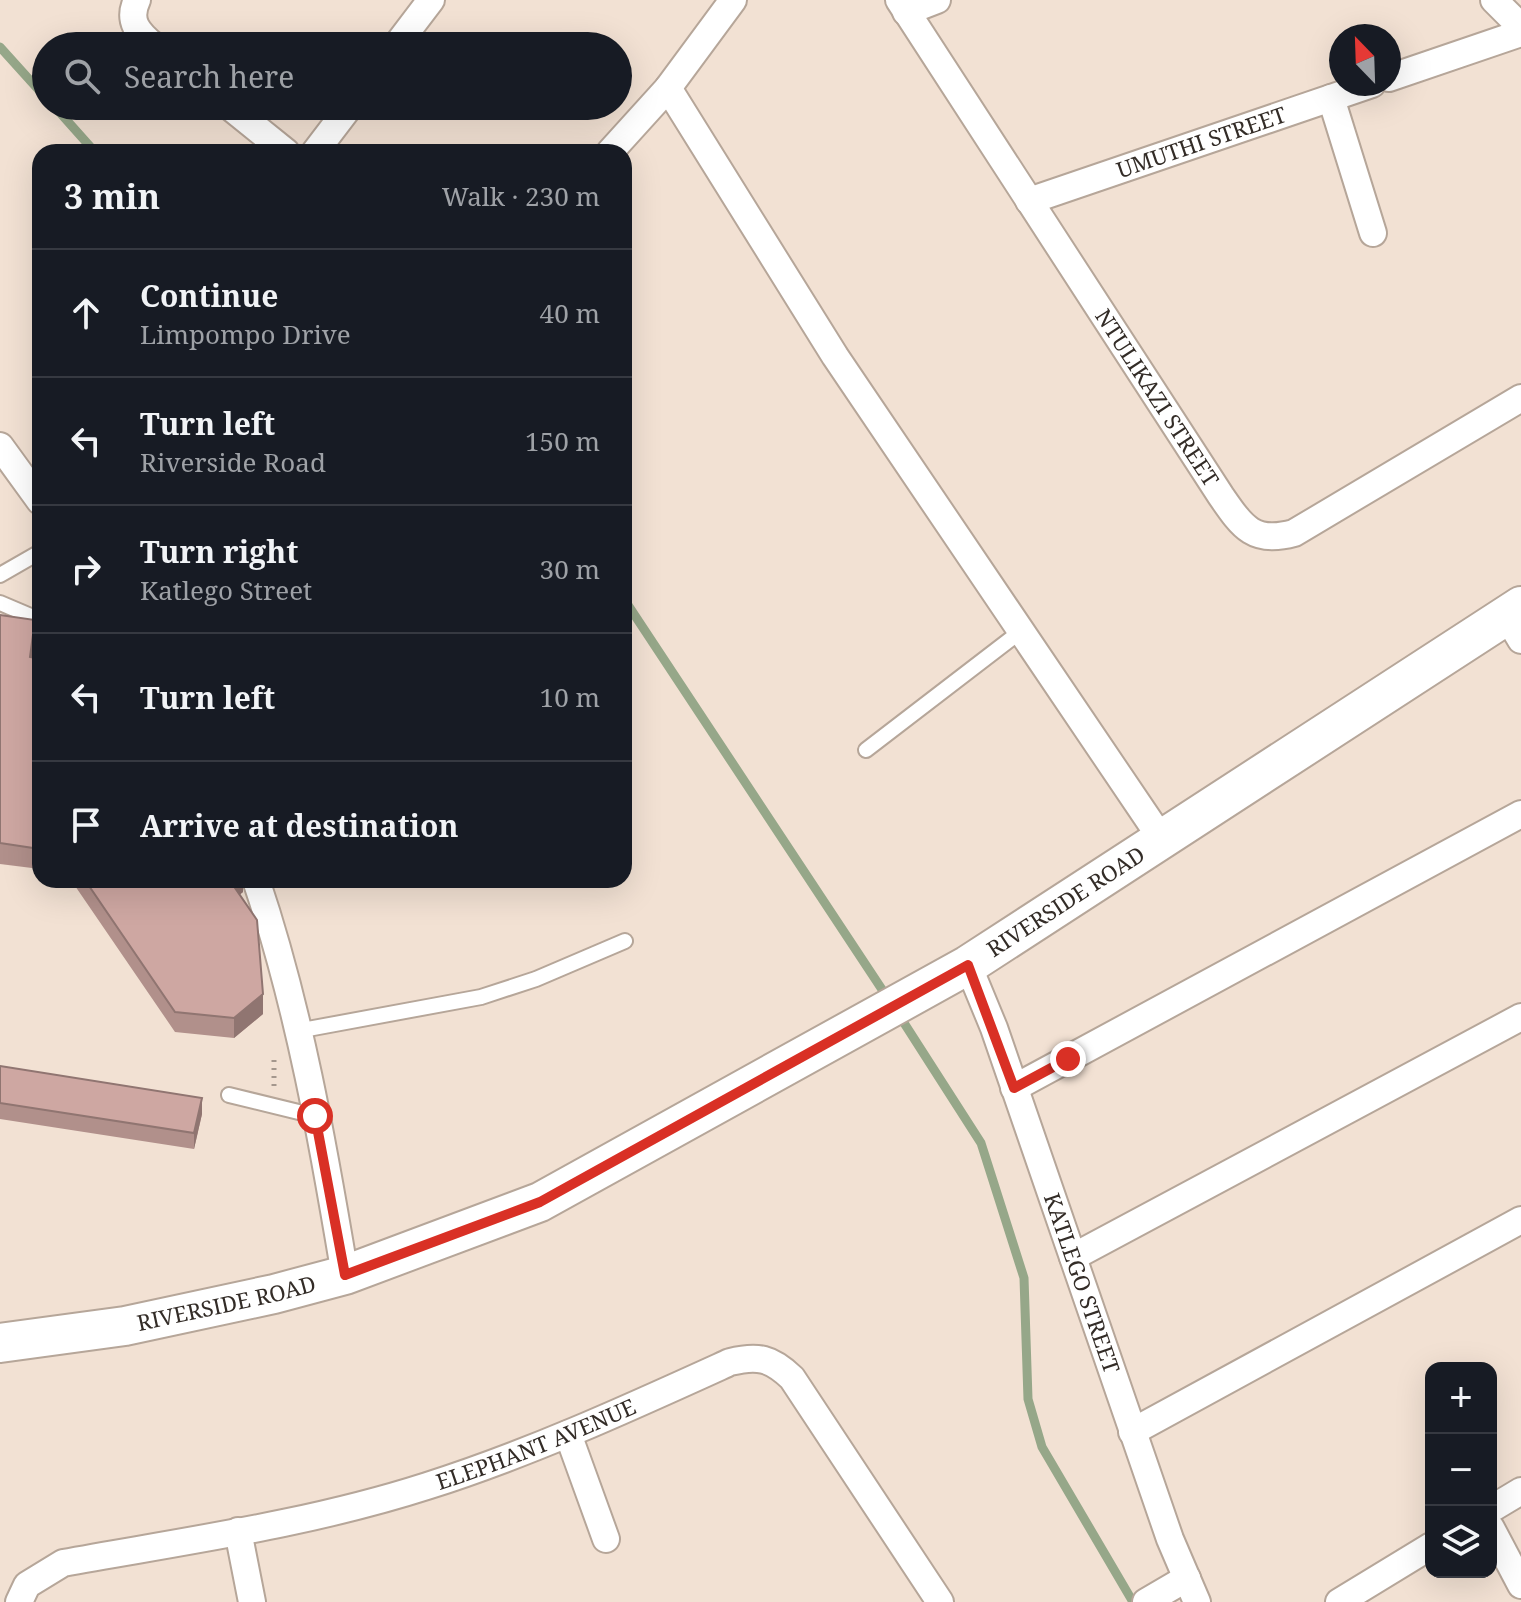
<!DOCTYPE html>
<meta charset="utf-8">
<style>
:root{--surface:#171b24;--page:#242831;--text:#f1f3f6;--muted:#9ea1a6;--line:#363941}
body{margin:0;font-family:"Noto Serif",serif;background:var(--page);color:var(--text)}
.controls{position:absolute;right:24px;bottom:24px;display:grid;overflow:hidden;border-radius:16px;box-shadow:0 8px 32px #0002}
.controls button{width:72px;height:72px;display:grid;place-items:center;padding:0;border:0;border-bottom:2px solid var(--line);background:var(--surface);color:var(--text);font:40px sans-serif}
.compass{position:absolute;left:1329px;top:24px;width:72px;height:72px;border-radius:50%;background:var(--surface);box-shadow:0 8px 32px #0002;rotate:337deg}
.stop{position:absolute;width:24px;height:24px;margin:-18px;border:6px solid #d93025;border-radius:50%;background:#fff}
.stop.end{background:#d93025;border-color:#fff;box-shadow:0 2px 8px #0008}
.list{margin:0;padding:0;list-style:none}
h2{display:flex;justify-content:space-between;align-items:center;height:104px;margin:0;padding:0 32px;font-size:34px}
h2 small{font-size:26px;font-weight:400;color:var(--muted)}
.list li{display:grid;grid-template-columns:52px 1fr auto;gap:24px;align-items:center;box-sizing:border-box;height:128px;padding:0 32px;border-top:2px solid var(--line)}
.list b{display:block;font-size:30px;white-space:nowrap}
.list p{margin:0;font-size:26px;white-space:nowrap;color:var(--muted)}
.list em{font-size:26px;font-style:normal;color:var(--muted)}
.icon{flex:none;width:44px;height:44px;fill:none;stroke:currentColor;stroke-width:2;stroke-linecap:round;stroke-linejoin:round}
.map{position:relative;flex:none;width:1521px;height:1602px;overflow:hidden}
.search{position:absolute;background:var(--surface);box-shadow:0 8px 32px #0002;left:32px;top:32px;width:600px;height:88px;display:flex;align-items:center;gap:20px;box-sizing:border-box;padding:0 28px;border-radius:44px;color:var(--muted);font-size:30px}
.panel{position:absolute;background:var(--surface);box-shadow:0 8px 32px #0002;left:32px;top:144px;width:600px;height:744px;border-radius:24px}
.map>svg:first-child{display:block}
.lines{fill:none;stroke-linecap:round;stroke-linejoin:round}
.stream{stroke:#96a789;stroke-width:9}
.lane-casing{stroke:#b6a699;stroke-width:18}
.street-casing{stroke:#b6a699;stroke-width:30}
.secondary-casing{stroke:#b6a699;stroke-width:42}
.path{stroke:#a4978d;stroke-width:5;stroke-dasharray:2 6;stroke-linecap:butt}
.lane{stroke:#fff;stroke-width:14}
.street{stroke:#fff;stroke-width:26}
.secondary{stroke:#fff;stroke-width:38}
.wall{fill:#b1908b}
.shaded-wall{fill:#907571}
.building{fill:#cea7a2;stroke:#907571;stroke-width:2}
.route{stroke:#d93025;stroke-width:10}
.labels{text-anchor:middle;stroke-width:6;stroke-linejoin:round;paint-order:stroke}
.street-label{font-size:22px;fill:#332c27;stroke:#fff}
</style>
<div class="map">
<svg width="1521" height="1602" viewBox="0 0 1521 1602">
<rect width="100%" height="100%" fill="#f2e1d3"/>
<g class="lines">
<!-- stream -->
<g class="stream">
<polyline points="0,47 46,98"/>
<polyline points="54,106 95,152"/>
<polyline points="624,599 889,1000"/>
<polyline points="897,1012 981,1143 1024,1278 1028,1399 1042,1447 1133,1602"/>
</g>
<!-- lane casing -->
<g class="lane-casing">
<g id="lane">
<polyline points="0,575 40,552"/>
<polyline points="0,603 40,620"/>
<polyline points="866,750 1021,631"/>
<polyline points="297,1031 481,997 536,979 625,941"/>
<polyline points="229,1095 315,1116"/>
</g>
</g>
<!-- street casing -->
<g class="street-casing">
<g id="street">
<path d="M 137,0 C 127,21 138,33 154,46"/>
<path id="s1" d="M 899,0 L 1221,496 C 1243,528 1254,544 1294,533 L 1521,398"/>
<polyline points="1494,0 1521,27"/>
<polyline points="906,12 937,0"/>
<polyline points="396,46 431,0"/>
<polyline points="1389,78 1521,33"/>
<polyline points="668,88 835,356 1163,841"/>
<polyline points="1331,98 1373,233"/>
<polyline points="229,106 286,152"/>
<polyline points="315,152 350,106"/>
<polyline points="610,152 668,88 733,0"/>
<path id="s2" d="M 1029,201 L 1372,84"/>
<polyline points="0,446 40,501"/>
<polyline points="1506,615 1521,640"/>
<path d="M 256,880 C 299,1007 323,1143 345,1275"/>
<path id="s3" d="M 968,965 L 994,1028 L 1170,1539 L 1197,1602"/>
<polyline points="1014,1088 1521,814"/>
<polyline points="1073,1257 1521,1017"/>
<polyline points="1132,1432 1521,1220"/>
<polyline points="568,1434 606,1539"/>
<polyline points="1491,1509 1521,1491"/>
<polyline points="1491,1528 1521,1585"/>
<polyline points="238,1531 252,1602"/>
<path id="s4" d="M 19,1602 L 27,1585 L 63,1563 C 184,1541 309,1524 427,1486 C 531,1453 631,1407 730,1362 C 758,1355 771,1358 792,1378 L 940,1602"/>
<polyline points="1146,1602 1187,1578"/>
<polyline points="1339,1602 1431,1546"/>
</g>
</g>
<!-- secondary casing -->
<g class="secondary-casing">
<g id="secondary">
<path id="s5" d="M 0,1343 L 125,1326 L 274,1294 L 345,1275 L 540,1202 L 968,965 L 1521,606"/>
</g>
</g>
<!-- path -->
<polyline class="path" points="274,1060 274,1086"/>
<!-- lane -->
<use href="#lane" class="lane"/>
<!-- street -->
<use href="#street" class="street"/>
<!-- secondary -->
<use href="#secondary" class="secondary"/>
</g>
<!-- wall -->
<g class="wall">
<polygon points="0,615 35,641 33,658 40,659 40,869 0,864"/>
<polygon points="71,880 243,880 243,892 240,894 263,1014 234,1038 175,1032"/>
<polygon points="0,1066 202,1114 194,1149 0,1119"/>
</g>
<!-- shaded-wall -->
<g class="shaded-wall">
<polygon points="35,620 35,641 30,678 30,657"/>
<polygon points="233,880 243,880 243,892 231,902 231,882"/>
<polygon points="263,994 263,1014 234,1038 234,1018"/>
<polygon points="202,1098 202,1114 194,1149 194,1133"/>
</g>
<!-- building -->
<g class="building">
<polygon points="0,615 35,620 30,657 40,659 40,849 0,843"/>
<polygon points="85,880 233,880 231,882 257,920 263,994 234,1018 175,1012"/>
<polygon points="0,1066 202,1098 194,1133 0,1103"/>
</g>
<g class="lines">
<!-- route -->
<polyline class="route" points="315,1116 345,1275 540,1202 968,965 1014,1088 1068,1059"/>
</g>
<g class="labels">
<!-- street labels -->
<g class="street-label">
<text dy="8" stroke="none"><textPath href="#s2" startOffset="182">UMUTHI STREET</textPath></text>
<text dy="8" stroke="none"><textPath href="#s1" startOffset="474">NTULIKAZI STREET</textPath></text>
<text dy="8" stroke="none"><textPath href="#s5" startOffset="1166">RIVERSIDE ROAD</textPath></text>
<text dy="8" stroke="none"><textPath href="#s3" startOffset="338">KATLEGO STREET</textPath></text>
<text dy="8" stroke="none"><textPath href="#s5" startOffset="230">RIVERSIDE ROAD</textPath></text>
<text dy="8" stroke="none"><textPath href="#s4" startOffset="550">ELEPHANT AVENUE</textPath></text>
</g>
</g>
</svg>
<div class="controls">
<button>+</button>
<button>−</button>
<button><svg class="icon" aria-label="layers" viewBox="0 0 24 24"><path d="M12 4l9 5-9 5-9-5zM3 14l9 5 9-5"/></svg></button>
</div>
<svg class="compass" viewBox="-18 -18 36 36"><path d="M0-13l5 13h-10z" fill="#e53935"/><path d="M0 13l5-13h-10z" fill="#9ea1a6"/></svg>
<div class="stop" style="left:315px;top:1116px"></div>
<div class="stop end" style="left:1068px;top:1059px"></div>
<div class="search"><svg class="icon" aria-label="search" viewBox="0 0 24 24"><circle cx="10" cy="10" r="6"/><path d="M15 15l6 6"/></svg>Search here</div>
<section class="panel">
<h2>3 min<small>Walk · 230 m</small></h2>
<ul class="list">
<li><svg class="icon" aria-label="ahead" viewBox="0 0 24 24"><path d="M12 20V5M6 11l6-6 6 6"/></svg><div><b>Continue</b><p>Limpompo Drive</p></div><em>40 m</em></li>
<li><svg class="icon" aria-label="left" viewBox="0 0 24 24"><path d="M17 20v-9H6M10 6l-5 5 5 5"/></svg><div><b>Turn left</b><p>Riverside Road</p></div><em>150 m</em></li>
<li><svg class="icon" aria-label="right" viewBox="0 0 24 24"><path d="M7 20v-9h11M14 6l5 5-5 5"/></svg><div><b>Turn right</b><p>Katlego Street</p></div><em>30 m</em></li>
<li><svg class="icon" aria-label="left" viewBox="0 0 24 24"><path d="M17 20v-9H6M10 6l-5 5 5 5"/></svg><div><b>Turn left</b></div><em>10 m</em></li>
<li><svg class="icon" aria-label="arrive" viewBox="0 0 24 24"><path d="M6 21V4h12l-3 4 3 4H6"/></svg><div><b>Arrive at destination</b></div></li>
</ul>
</section>
</div>
